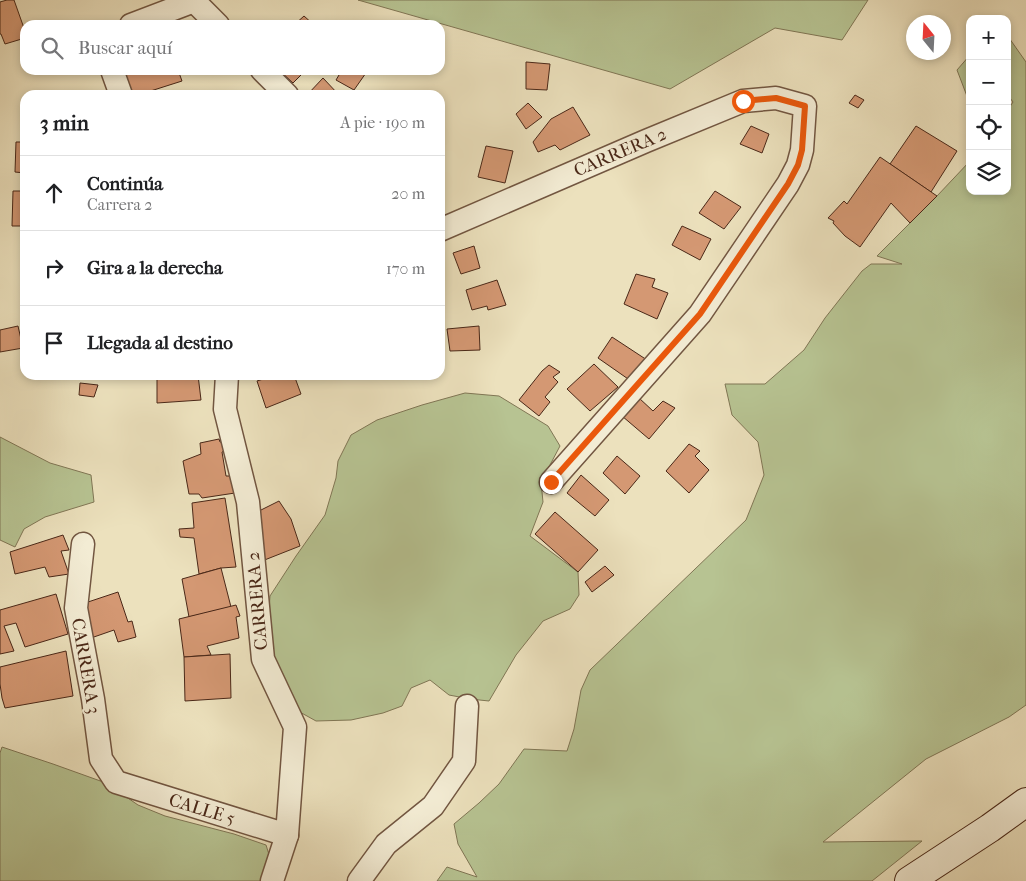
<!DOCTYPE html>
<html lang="es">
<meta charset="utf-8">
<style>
:root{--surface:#fff;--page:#f6f6f6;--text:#202124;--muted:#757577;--line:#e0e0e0}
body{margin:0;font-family:"IM FELL French Canon",serif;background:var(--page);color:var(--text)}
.controls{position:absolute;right:15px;top:15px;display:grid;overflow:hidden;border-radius:10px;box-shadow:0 2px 8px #0003}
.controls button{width:45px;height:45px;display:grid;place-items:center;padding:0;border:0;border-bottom:1px solid var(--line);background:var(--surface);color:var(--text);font:25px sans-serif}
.compass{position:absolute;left:906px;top:15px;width:45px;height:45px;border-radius:50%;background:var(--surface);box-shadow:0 2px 8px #0003;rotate:342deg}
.stop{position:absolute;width:15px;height:15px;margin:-11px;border:4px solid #ea580c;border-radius:50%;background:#fff}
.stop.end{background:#ea580c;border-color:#fff;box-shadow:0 1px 5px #0008}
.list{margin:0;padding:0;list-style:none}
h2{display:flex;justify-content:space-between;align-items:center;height:65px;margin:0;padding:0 20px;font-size:21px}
h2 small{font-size:16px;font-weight:400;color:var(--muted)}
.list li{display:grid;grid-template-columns:32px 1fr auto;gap:15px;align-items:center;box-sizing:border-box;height:75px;padding:0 20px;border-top:1px solid var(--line)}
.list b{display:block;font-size:19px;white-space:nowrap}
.list p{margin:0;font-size:16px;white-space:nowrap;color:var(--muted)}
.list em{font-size:16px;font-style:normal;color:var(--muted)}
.icon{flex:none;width:28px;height:28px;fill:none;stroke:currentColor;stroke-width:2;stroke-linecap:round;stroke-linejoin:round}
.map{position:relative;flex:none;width:1026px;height:881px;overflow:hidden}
.search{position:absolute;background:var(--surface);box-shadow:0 2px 8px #0003;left:20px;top:20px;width:425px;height:55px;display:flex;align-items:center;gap:12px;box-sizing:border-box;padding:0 18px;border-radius:15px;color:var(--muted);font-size:19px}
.panel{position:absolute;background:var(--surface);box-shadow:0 2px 8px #0003;left:20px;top:90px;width:425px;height:290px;border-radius:15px}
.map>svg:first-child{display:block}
.green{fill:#b7c392;stroke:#807655}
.building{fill:#d49873;stroke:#4a2818}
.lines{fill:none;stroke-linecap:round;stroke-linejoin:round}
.minor-casing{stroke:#725641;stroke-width:25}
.secondary-casing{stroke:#4a2818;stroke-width:30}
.minor{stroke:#f3ecd4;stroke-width:22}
.secondary{stroke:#f3ecd4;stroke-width:28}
.route{stroke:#ea580c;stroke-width:6}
.labels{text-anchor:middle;stroke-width:4;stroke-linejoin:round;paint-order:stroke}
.street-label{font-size:18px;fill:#4a2818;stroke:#f3ecd4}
</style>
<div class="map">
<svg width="1026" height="881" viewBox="0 0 1026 881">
<rect width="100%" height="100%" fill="#ece1bd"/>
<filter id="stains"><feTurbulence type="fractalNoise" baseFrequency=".004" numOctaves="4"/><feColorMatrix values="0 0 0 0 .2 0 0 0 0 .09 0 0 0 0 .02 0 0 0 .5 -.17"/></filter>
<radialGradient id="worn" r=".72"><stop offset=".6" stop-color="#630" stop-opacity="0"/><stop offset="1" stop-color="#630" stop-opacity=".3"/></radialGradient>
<!-- green -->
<g class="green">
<polygon points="358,0 868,0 842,40 775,28 670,89"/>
<polygon points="1007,35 1026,62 1026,705 1009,717 926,759 823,842 922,841 872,881 437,881 447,867 477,877 458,844 454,824 479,803 499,784 524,749 567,751 574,729 581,690 590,670 746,520 764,475 758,442 732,415 725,384 765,384 804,350 825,318 862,271 871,264 902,264 877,256 937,196 970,161 970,191 1007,191 1007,111 1013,102 1007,94"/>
<polygon points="970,55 970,104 957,70"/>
<polygon points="465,393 499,396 548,426 560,446 541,482 543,502 530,536 578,572 579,595 570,609 543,621 516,655 489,701 470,699 449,695 430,680 411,688 402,706 383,713 351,720 316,721 298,711 281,684 267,638 270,596 296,556 325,515 336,478 338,461 351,435 377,420 422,405"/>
<polygon points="0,437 50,463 91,475 94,502 45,517 24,529 15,547 0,540"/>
<polygon points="2,747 53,764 106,783 138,805 165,816 234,834 266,845 272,864 267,881 0,881 0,753"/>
</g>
<!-- building -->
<g class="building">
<polygon points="7,0 14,0 25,31 25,38 5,44 1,34 0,34 0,2"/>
<polygon points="304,16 314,25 294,25"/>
<polygon points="526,62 550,64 547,90 526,89"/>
<polygon points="123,70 178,70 182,81 138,95 132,95"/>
<polygon points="279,70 306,70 293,83"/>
<polygon points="342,70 368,70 354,90 336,80"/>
<polygon points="323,78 339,95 307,95"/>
<polygon points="855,95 864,100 858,108 849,103"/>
<polygon points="528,103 542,117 526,129 516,114"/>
<polygon points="573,107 590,135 560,150 555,145 538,152 533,142 551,119"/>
<polygon points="751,126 769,134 762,153 740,144"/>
<polygon points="916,126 957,151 931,192 890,164"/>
<polygon points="16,142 25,142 25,173 15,172"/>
<polygon points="486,146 513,151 505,183 478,177"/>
<polygon points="880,157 937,196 910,223 891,203 860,247 845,236 833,223 834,221 828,218 844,201 847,204"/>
<polygon points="13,191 25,191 25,226 12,226"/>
<polygon points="715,191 741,207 724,229 699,213"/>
<polygon points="440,209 446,215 440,218"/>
<polygon points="682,226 711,239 700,260 672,245"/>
<polygon points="474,246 480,268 461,274 453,253"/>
<polygon points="636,274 655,279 652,287 668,293 657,319 624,304"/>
<polygon points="497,280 506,305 488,310 487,306 472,310 466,290"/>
<polygon points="18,326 23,348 0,352 0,330"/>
<polygon points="479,326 480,350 450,351 447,329"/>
<polygon points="612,337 647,360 631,381 598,358"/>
<polygon points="594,364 618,387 590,411 567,389"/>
<polygon points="549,365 560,372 553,377 558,382 545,397 550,402 539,416 519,400 542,371"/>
<polygon points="157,375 198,375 201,400 157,403"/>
<polygon points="276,375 294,375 301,394 266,408 257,381"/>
<polygon points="80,383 98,385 94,397 79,395"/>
<polygon points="639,398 653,411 663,401 675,408 649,439 622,416"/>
<polygon points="219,439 220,442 225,442 227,450 222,452 226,476 231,476 235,493 202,498 199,494 189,494 183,461 201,454 200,443"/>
<polygon points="689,444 700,451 695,456 709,470 689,493 666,471"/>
<polygon points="617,456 640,476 625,494 603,473"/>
<polygon points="581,475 609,500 595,516 567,493"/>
<polygon points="225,498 236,567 221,568 199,574 194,538 180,537 179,529 194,528 192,503"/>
<polygon points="279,501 291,519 300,546 262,561 255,513"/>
<polygon points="555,512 598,550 578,572 535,534"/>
<polygon points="63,535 69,550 61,551 69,574 49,577 45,567 15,574 10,552"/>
<polygon points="605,566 614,575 592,592 585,582"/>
<polygon points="221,568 231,607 189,617 182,579"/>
<polygon points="118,592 128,622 132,621 136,637 118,642 114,630 91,638 82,604"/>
<polygon points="56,594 68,634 25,647 16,623 4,626 14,651 0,654 0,610"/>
<polygon points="236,605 240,616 236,617 239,638 207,646 211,655 184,657 179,619"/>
<polygon points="66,651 73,696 5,708 2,698 0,684 0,667"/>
<polygon points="230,654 231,698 185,701 184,657"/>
</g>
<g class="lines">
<!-- minor casing -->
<g class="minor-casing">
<g id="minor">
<polyline points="193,0 218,25"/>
<polyline points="131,25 194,1"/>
<polyline points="112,70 121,95"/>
<polyline points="262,70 287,95"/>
<polyline points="440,230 646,141 743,101 776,98 805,106 802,150 798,165 788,184 740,255 700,314 551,482"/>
<polyline points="227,375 225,409 248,502 263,659 295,727 287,835 272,881"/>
<polyline points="83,544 76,608 93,699 101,759 116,782 287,835"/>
<polyline points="359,881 386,844 433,806 464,761 467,706"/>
</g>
</g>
<!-- secondary casing -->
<g class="secondary-casing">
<polyline id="secondary" points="909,881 990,828 1026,802"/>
</g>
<!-- minor -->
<use href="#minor" class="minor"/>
<!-- secondary -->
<use href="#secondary" class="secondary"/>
</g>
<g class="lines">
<!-- route -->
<polyline class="route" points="551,482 700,314 788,184 798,165 802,150 805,106 776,98 743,101"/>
</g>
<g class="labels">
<!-- street labels -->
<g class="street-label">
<text transform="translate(620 152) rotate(-23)" y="6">CARRERA 2</text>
<text transform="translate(257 601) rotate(-95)" y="6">CARRERA 2</text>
<text transform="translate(86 666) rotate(80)" y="6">CARRERA 3</text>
<text transform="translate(202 809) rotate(17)" y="6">CALLE 5</text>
</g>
</g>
<rect width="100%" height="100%" filter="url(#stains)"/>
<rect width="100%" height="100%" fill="url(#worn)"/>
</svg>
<div class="controls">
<button>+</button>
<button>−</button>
<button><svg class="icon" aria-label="locate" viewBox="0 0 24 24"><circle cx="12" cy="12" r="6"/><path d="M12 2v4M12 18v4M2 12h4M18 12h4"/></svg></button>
<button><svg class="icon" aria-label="layers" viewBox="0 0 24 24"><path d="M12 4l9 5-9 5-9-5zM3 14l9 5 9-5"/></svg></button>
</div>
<svg class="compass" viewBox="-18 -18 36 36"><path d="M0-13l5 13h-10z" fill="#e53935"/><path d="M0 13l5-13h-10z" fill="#757577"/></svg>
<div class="stop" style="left:743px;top:101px"></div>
<div class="stop end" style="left:551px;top:482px"></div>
<div class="search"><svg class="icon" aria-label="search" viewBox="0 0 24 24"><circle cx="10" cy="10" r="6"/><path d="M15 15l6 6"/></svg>Buscar aquí</div>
<section class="panel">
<h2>3 min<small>A pie · 190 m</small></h2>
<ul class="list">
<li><svg class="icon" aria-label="ahead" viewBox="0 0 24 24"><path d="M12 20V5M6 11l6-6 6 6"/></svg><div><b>Continúa</b><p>Carrera 2</p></div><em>20 m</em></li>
<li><svg class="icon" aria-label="right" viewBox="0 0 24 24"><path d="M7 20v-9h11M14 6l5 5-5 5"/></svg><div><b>Gira a la derecha</b></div><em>170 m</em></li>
<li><svg class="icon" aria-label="arrive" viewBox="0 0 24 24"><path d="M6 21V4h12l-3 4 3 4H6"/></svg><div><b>Llegada al destino</b></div></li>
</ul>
</section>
</div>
